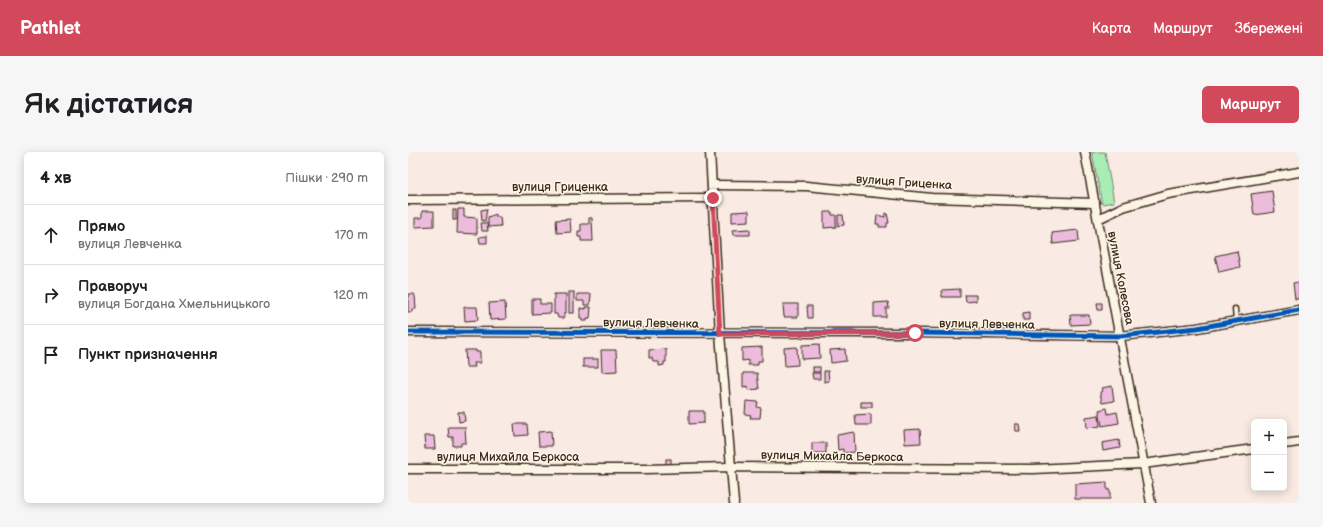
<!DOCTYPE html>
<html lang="uk">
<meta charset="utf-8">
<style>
:root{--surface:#fff;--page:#f6f6f6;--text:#202124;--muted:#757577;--line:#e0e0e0;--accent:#d1495b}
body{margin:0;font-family:"Balsamiq Sans",sans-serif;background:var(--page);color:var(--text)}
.controls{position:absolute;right:12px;bottom:12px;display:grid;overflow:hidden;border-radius:6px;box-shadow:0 2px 10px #0003}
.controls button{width:36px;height:36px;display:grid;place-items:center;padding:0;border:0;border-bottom:1px solid var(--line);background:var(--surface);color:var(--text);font:20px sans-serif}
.stop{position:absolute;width:12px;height:12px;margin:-9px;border:3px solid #d1495b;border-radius:50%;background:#fff}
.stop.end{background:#d1495b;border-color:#fff;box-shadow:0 1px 4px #0008}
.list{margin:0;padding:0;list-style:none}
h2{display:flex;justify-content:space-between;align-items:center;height:52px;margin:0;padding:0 16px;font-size:17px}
h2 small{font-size:13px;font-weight:400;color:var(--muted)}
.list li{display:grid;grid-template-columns:26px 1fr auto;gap:12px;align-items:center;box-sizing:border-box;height:60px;padding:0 16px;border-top:1px solid var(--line)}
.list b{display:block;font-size:15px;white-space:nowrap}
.list p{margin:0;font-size:13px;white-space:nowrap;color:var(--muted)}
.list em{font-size:13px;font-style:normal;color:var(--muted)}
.icon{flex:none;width:22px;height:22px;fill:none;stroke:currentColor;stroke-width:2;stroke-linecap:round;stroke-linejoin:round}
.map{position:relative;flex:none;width:891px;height:351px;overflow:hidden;border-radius:6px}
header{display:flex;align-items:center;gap:24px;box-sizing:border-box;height:56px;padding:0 20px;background:var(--accent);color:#fff}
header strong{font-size:19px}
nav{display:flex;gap:22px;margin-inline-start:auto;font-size:14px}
.intro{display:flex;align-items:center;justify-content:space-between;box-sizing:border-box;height:96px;padding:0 24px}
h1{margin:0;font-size:28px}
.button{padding:10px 18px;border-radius:6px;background:var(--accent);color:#fff;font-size:14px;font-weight:700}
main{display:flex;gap:24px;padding:0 24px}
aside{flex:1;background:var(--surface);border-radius:6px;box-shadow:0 2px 10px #0003}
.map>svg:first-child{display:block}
.green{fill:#a9ecb6;stroke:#728b6a}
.building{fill:#ecbcdd;stroke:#3b2a1e}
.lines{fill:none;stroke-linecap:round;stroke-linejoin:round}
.lane-casing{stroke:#3b2a1e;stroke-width:7}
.street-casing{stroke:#3b2a1e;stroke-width:11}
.lane{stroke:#fcf5e5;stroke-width:4}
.street{stroke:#fcf5e5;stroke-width:8}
.cycleway-casing{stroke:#fcf5e5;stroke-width:8}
.cycleway{stroke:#0057b8;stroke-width:5}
.route{stroke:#d1495b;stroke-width:5}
.labels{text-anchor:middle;stroke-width:3;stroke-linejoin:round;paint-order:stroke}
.street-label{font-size:12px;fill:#3b2a1e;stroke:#fcf5e5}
</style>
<header>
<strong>Pathlet</strong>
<nav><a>Карта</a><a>Маршрут</a><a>Збережені</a></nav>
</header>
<div class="intro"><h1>Як дістатися</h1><a class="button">Маршрут</a></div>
<main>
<aside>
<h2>4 хв<small>Пішки · 290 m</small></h2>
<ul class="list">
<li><svg class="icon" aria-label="ahead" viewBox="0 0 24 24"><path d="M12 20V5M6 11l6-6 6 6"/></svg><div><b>Прямо</b><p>вулиця Левченка</p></div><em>170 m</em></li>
<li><svg class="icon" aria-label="right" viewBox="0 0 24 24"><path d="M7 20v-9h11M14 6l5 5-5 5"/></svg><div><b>Праворуч</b><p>вулиця Богдана Хмельницького</p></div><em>120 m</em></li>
<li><svg class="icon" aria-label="arrive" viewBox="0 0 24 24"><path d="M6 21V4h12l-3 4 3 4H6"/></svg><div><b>Пункт призначення</b></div></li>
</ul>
</aside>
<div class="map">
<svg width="891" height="351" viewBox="0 0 891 351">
<rect width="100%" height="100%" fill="#f9eae3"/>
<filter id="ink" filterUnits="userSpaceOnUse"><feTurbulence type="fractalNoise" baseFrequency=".025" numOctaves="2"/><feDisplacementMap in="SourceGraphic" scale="8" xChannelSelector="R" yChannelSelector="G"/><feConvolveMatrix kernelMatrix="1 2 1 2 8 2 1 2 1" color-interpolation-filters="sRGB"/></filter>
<g filter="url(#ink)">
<!-- green -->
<polygon class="green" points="684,0 697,0 706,50 694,52"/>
<!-- building -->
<g class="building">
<polygon points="864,39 867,60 846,63 843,42"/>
<polygon points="50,57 56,57 56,65 69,66 69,82 49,81"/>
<polygon points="79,57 77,69 74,69 73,58"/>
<rect x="45" y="58" width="3" height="10"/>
<polygon points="14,59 26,59 26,74 7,75 7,66 14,66"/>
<polygon points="341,59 341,69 324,70 324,60"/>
<polygon points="416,60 424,60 424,63 428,63 428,75 416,76"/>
<polygon points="479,61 481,71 479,71 479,75 471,75 471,72 468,72 469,63 477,65 477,62"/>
<polygon points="88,62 88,65 92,65 93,74 80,75 80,65"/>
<polygon points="430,63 435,63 436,73 430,74"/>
<polygon points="181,66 184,66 185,89 173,89 173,85 170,85 170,79 173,79 173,72 181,72"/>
<polygon points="162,67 163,80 149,81 148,68"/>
<polygon points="73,71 79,71 80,79 74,79"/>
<polygon points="342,77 342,83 325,83 324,78"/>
<polygon points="670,78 671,89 645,92 644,81"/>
<polygon points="79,84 79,91 72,91 71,85"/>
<polygon points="829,99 832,115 811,120 807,104"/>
<polygon points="891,130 891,147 887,147 885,131"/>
<polygon points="552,137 552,145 534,145 534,138"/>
<rect x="161" y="140" width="5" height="21"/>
<polygon points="0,142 6,142 7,144 8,157 4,157 4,160 0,160"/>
<polygon points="146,142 158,142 158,161 156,161 156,166 150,166 149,162 146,162"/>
<polygon points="169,142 183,142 182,153 176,153 176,149 169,149"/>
<polygon points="557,143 568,143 568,149 558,150"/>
<polygon points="124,147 132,147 132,152 143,152 143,161 124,162"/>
<polygon points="97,150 98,167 82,168 81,151"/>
<polygon points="480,150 481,156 478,156 478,165 466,165 466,151"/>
<polygon points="689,151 694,151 694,158 690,158"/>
<polygon points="375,152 390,152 390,165 376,165"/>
<polygon points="399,154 404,154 404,166 400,166"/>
<polygon points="56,155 69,155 70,168 57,169"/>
<polygon points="178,155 183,155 182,166 179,166 179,169 174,169 174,166 172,166 172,156 178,157"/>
<polygon points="621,160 621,168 615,168 615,161"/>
<polygon points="662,163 681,163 682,172 663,173"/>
<polygon points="411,192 412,206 394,207 394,193"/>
<polygon points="354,195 354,209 350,209 350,213 340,213 340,208 334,209 334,196"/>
<polygon points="389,195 390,213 377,214 376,196"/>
<polygon points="258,197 258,210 256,210 256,213 251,214 251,210 245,210 244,206 241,206 241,198"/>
<polygon points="437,197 438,209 423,211 422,198"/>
<polygon points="57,198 68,198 68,200 72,200 72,211 66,211 67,215 58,215"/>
<polygon points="193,198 208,198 209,219 194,220"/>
<rect x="175" y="207" width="15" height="8"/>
<rect x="405" y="215" width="7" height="5"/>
<polygon points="416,219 420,219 421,229 416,230"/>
<polygon points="335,221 349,221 351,237 340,238 340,234 335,235"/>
<polygon points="404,221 412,221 412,227 405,227"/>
<polygon points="704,234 706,249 694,251 692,240 695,239 694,236"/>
<polygon points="338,249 350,250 349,255 353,256 352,266 342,266 343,263 337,262"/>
<rect x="453" y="250" width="11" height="5"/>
<polygon points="699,256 700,262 709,260 711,271 694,274 691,258"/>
<polygon points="281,259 296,259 296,271 281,272"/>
<polygon points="50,260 56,260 57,269 51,270"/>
<polygon points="463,262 463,273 448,273 447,263"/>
<polygon points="691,263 692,274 679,276 678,265"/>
<polygon points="106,272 119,272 120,283 107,284"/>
<polygon points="607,272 611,272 612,279 608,279"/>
<polygon points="40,275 57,275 58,291 53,291 53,294 45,294 45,285 41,285"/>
<polygon points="512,277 513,291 497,292 496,278"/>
<polygon points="143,279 144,294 131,294 130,280"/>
<polygon points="446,280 447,300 435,301 435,297 430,298 429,283"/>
<polygon points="16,284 26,284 27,297 17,297"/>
<polygon points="711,288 712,296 695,299 694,291"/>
<rect x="404" y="291" width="14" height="10"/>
<rect x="258" y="307" width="5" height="5"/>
<polygon points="699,330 699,338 702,338 702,347 667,347 667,332"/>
</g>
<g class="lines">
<!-- lane casing -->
<g class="lane-casing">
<polyline id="lane" points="827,157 828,169"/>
</g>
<!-- street casing -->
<g class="street-casing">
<g id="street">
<polyline points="302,0 312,182 326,351"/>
<polyline points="677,0 743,351"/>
<polyline points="304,33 398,34 524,46 687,51"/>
<polyline points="0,48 305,46"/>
<polyline points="690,67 715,55 760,42 891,20"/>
<polyline points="0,180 507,181 712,184 789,176 891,158"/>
<polyline points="876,292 891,290"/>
<polyline points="0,317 237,317 322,315 625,317 735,312 846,297"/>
</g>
</g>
<!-- lane -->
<use href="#lane" class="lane"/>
<!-- street -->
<use href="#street" class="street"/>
<!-- cycleway casing -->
<g class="cycleway-casing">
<polyline id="cycleway" points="0,180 507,181 712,184 789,176 891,158"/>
</g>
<!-- cycleway -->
<use href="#cycleway" class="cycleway"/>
</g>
</g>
<g class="lines" filter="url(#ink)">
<!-- route -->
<polyline class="route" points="305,46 312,182 507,181"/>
</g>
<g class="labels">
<!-- street labels -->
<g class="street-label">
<text transform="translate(496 30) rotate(4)" y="4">вулиця Гриценка</text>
<text x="152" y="39">вулиця Гриценка</text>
<text transform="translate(713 126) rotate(79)" y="4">вулиця Колесова</text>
<text transform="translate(243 171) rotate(1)" y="4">вулиця Левченка</text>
<text transform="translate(579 172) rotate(1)" y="4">вулиця Левченка</text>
<text transform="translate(424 304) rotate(1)" y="4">вулиця Михайла Беркоса</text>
<text x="100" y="309">вулиця Михайла Беркоса</text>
</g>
</g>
</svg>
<div class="controls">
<button>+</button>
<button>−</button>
</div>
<div class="stop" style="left:507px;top:181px"></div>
<div class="stop end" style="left:305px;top:46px"></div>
</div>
</main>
